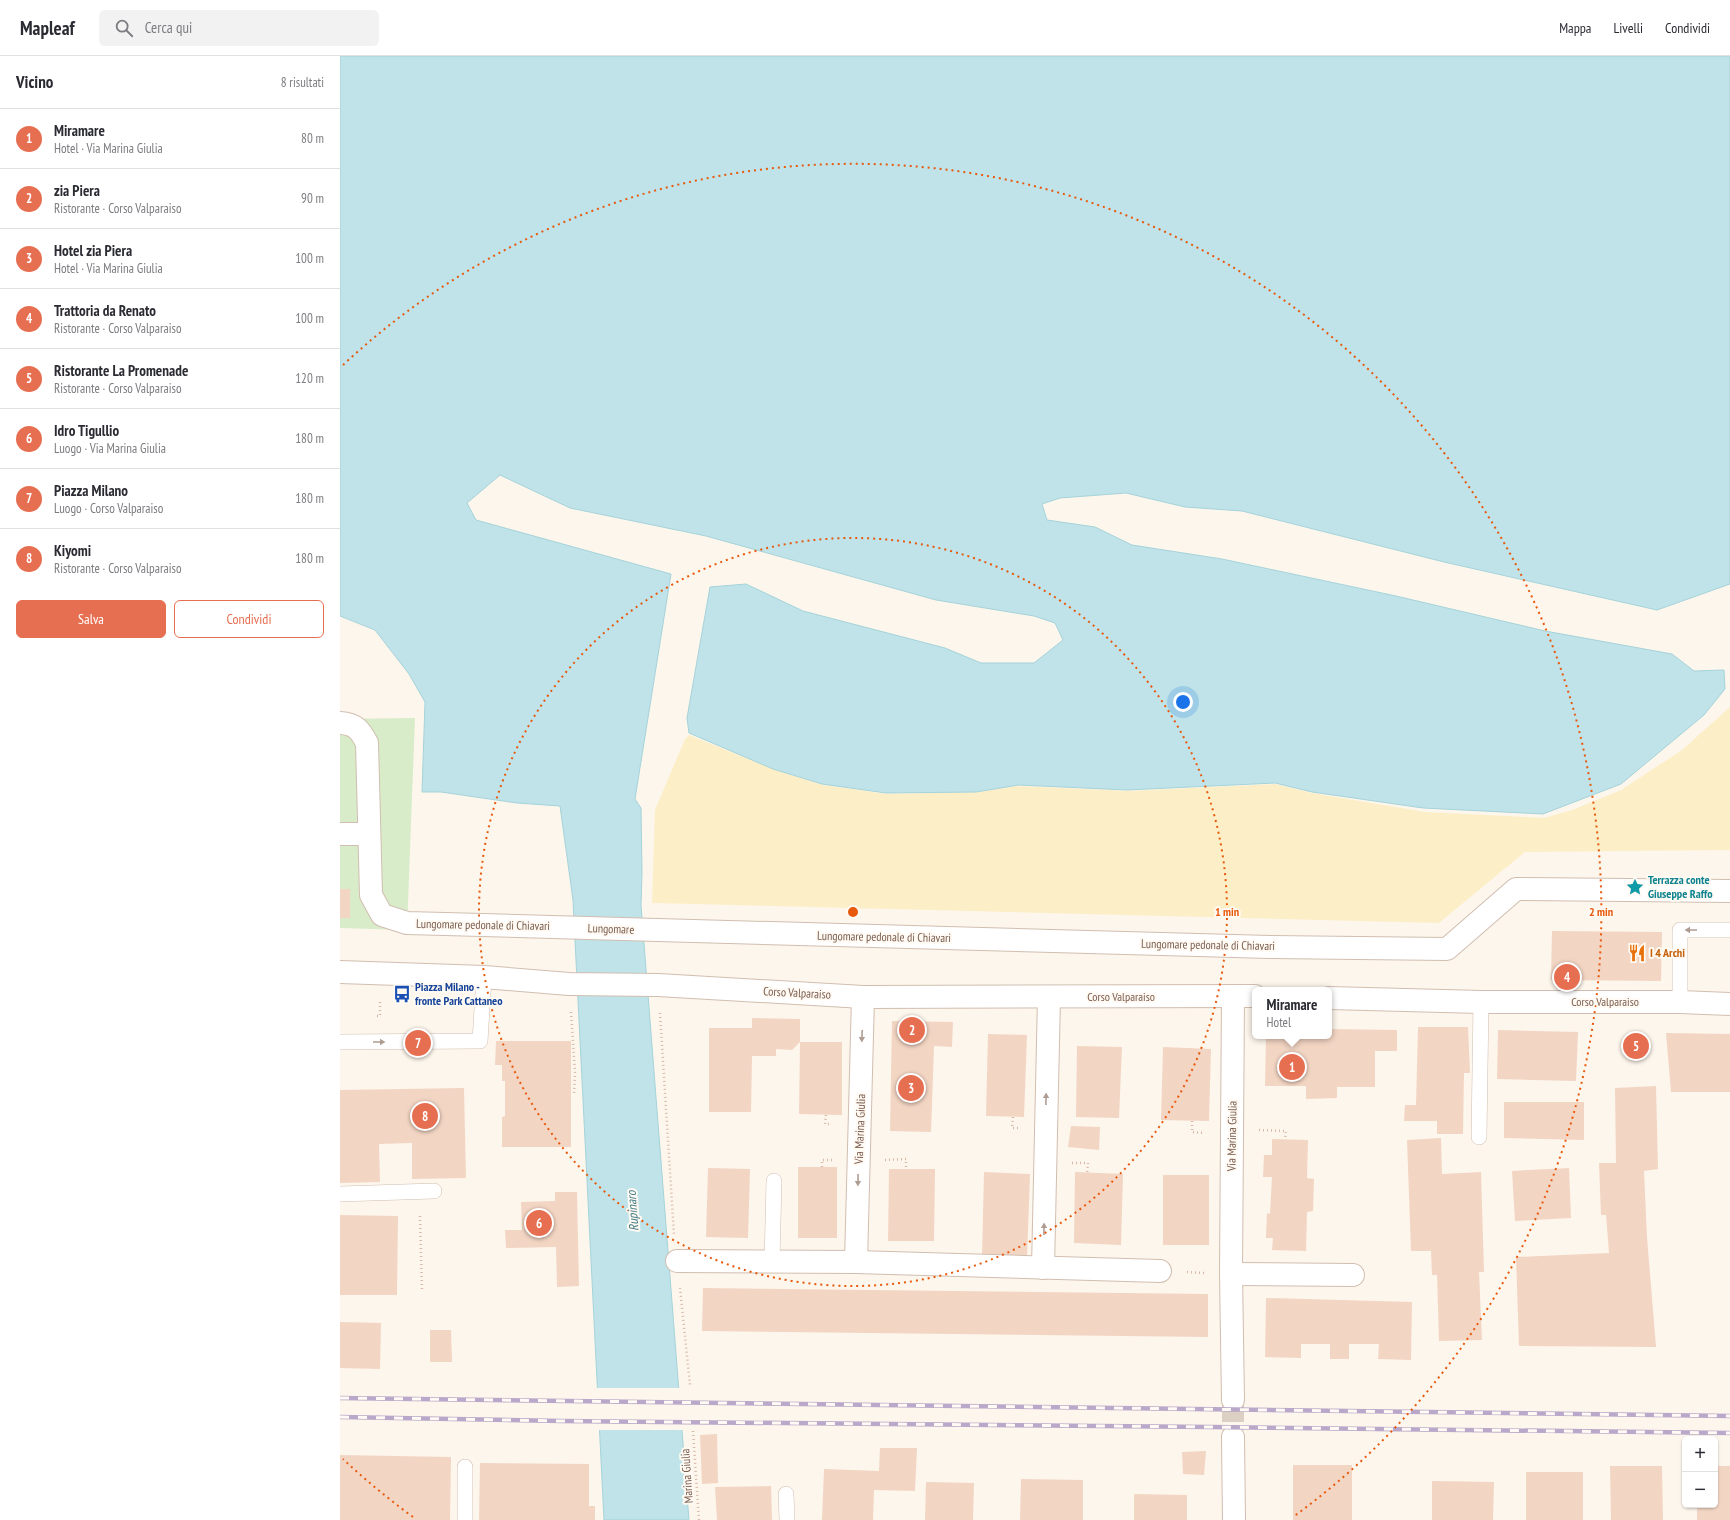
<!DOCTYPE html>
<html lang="it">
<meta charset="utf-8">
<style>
:root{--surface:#fff;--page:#f2f2f3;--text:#2b2b33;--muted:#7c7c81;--line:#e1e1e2;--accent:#e76f51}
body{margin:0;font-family:"PT Sans Narrow",sans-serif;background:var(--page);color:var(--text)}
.controls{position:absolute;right:12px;bottom:12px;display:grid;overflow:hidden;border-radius:6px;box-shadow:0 1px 3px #0004}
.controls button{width:36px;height:36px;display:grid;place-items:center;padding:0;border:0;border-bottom:1px solid var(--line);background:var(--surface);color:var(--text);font:20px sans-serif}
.you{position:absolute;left:843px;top:646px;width:14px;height:14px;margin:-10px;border:3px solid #fff;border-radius:50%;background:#1a73e8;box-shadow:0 0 0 6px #1a73e833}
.badge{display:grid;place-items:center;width:26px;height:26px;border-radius:50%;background:var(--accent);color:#fff;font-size:13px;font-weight:700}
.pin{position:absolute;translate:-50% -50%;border:2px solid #fff;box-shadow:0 1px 4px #0006}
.popup{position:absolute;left:912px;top:931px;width:80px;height:52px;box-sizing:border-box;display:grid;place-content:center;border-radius:6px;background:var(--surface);filter:drop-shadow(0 1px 3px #0005);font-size:13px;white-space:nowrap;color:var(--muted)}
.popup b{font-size:15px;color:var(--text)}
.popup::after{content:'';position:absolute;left:50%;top:100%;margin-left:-8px;border:8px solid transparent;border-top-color:var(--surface)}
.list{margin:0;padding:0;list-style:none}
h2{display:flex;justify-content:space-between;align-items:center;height:52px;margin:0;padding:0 16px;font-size:17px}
h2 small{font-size:13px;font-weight:400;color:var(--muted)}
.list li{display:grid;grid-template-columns:26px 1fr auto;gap:12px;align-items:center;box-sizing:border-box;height:60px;padding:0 16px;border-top:1px solid var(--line)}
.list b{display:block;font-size:15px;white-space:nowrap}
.list p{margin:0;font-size:13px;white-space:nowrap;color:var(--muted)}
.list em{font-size:13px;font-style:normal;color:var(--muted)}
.actions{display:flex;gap:8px;padding:12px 16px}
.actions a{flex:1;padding:9px 0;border:1px solid var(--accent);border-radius:6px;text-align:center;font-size:14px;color:var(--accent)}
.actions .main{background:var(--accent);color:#fff}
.icon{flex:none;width:22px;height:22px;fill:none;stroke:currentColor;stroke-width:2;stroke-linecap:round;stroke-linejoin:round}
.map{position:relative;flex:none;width:1390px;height:1464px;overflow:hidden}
header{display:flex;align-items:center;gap:24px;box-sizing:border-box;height:56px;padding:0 20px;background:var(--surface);border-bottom:1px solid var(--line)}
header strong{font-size:19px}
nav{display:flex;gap:22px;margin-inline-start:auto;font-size:14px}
.search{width:280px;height:36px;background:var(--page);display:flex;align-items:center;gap:10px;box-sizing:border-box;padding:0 14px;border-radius:6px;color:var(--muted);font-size:15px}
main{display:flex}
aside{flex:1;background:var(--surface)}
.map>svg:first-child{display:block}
.green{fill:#d8ecc9}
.sand{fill:#fcefc7}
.water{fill:#bfe3e8;stroke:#a5d3da}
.pier{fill:#fdf6ec}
.building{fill:#f3d5c3}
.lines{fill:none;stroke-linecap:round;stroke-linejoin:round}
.tertiary-tunnel{stroke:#dcd0c4;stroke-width:22;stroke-dasharray:22 11;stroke-linecap:butt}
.service-casing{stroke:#d1beb0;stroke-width:16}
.pedestrian-casing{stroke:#d1beb0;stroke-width:24}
.minor-casing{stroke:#d1beb0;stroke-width:24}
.tertiary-casing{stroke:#d1beb0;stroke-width:24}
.path{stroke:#d9b8a5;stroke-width:2.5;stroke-dasharray:1 3;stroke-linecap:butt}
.service{stroke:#fff;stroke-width:15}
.pedestrian{stroke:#fff;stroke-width:22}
.minor{stroke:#fff;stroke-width:22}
.tertiary{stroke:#fff;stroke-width:22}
.rail-casing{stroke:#b9a8c9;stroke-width:4.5}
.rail{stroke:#fffaf3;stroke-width:3;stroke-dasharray:9;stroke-linecap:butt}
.oneway{fill:#af9d94}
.ring{fill:none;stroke:#e8590c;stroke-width:2;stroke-dasharray:2 4}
.labels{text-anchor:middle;stroke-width:4;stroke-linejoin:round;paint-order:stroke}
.culture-label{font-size:12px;font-weight:bold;fill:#0d838f;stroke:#fffaf3;text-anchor:start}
.street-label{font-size:12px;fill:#7a5c4d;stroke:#fffaf3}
.food-label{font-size:12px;font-weight:bold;fill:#c56008;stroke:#fffaf3;text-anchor:start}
.transit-label{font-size:12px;font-weight:bold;fill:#164399;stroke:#fffaf3;text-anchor:start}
.water-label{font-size:13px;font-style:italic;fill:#437c86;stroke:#fffaf3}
.centre{fill:#e8590c;stroke:#fffaf3;stroke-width:2}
.ring-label{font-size:12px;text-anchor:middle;font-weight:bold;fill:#e8590c;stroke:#fffaf3;stroke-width:4;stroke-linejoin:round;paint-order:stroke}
</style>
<header>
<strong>Mapleaf</strong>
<div class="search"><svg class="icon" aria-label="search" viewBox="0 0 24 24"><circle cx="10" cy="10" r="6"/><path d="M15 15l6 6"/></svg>Cerca qui</div>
<nav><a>Mappa</a><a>Livelli</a><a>Condividi</a></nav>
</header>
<main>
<aside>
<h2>Vicino<small>8 risultati</small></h2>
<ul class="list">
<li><span class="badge">1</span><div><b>Miramare</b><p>Hotel · Via Marina Giulia</p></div><em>80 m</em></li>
<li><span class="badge">2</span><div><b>zia Piera</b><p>Ristorante · Corso Valparaiso</p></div><em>90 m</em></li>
<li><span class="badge">3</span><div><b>Hotel zia Piera</b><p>Hotel · Via Marina Giulia</p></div><em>100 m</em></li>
<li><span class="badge">4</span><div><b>Trattoria da Renato</b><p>Ristorante · Corso Valparaiso</p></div><em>100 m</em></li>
<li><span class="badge">5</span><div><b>Ristorante La Promenade</b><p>Ristorante · Corso Valparaiso</p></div><em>120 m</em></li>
<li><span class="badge">6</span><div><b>Idro Tigullio</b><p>Luogo · Via Marina Giulia</p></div><em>180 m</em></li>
<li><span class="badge">7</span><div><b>Piazza Milano</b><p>Luogo · Corso Valparaiso</p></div><em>180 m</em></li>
<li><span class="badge">8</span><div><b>Kiyomi</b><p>Ristorante · Corso Valparaiso</p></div><em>180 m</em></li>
</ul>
<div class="actions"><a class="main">Salva</a><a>Condividi</a></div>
</aside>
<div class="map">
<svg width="1390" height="1464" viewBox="0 0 1390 1464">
<rect width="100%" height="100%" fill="#fdf6ec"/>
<!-- green -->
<polygon class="green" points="75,662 67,874 0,872 0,663"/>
<!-- sand -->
<polygon class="sand" points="1390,651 1390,794 1185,796 1099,867 312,847 315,754 345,683 349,679 433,713 483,729 547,738 637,736 678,730 788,735 935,728 972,737 1085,756 1204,762 1232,754 1281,734 1342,694"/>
<!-- water -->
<polygon class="water" points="0,0 1390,0 1390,528 1317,554 1104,506 902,455 845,451 786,437 720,442 702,448 707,464 755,471 792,489 882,503 1056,540 1205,575 1332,598 1354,615 1384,614 1385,633 1364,659 1281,728 1203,758 1083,752 972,736 935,727 787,734 679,729 636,736 546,737 482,728 433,713 349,677 347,662 370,531 406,528 463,555 605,592 641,607 694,607 723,584 715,567 694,560 596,544 366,480 230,452 160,419 127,447 136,464 331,518 295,743 301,752 302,817 301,849 349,1464 264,1464 233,844 220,750 177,747 101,736 82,736 85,646 69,618 35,574 0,560"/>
<!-- pier -->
<polygon class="pier" points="255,1332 340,1332 344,1374 257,1374"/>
<!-- building -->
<g class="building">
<rect x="0" y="833" width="10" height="29"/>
<polygon points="1212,875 1322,876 1321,925 1211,924"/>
<polygon points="412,962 460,963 460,986 452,994 436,993 436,1000 412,1000 411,1056 369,1056 369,972 412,972"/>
<polygon points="552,965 613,966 612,991 594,990 591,1076 550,1075"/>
<polygon points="1078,971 1128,971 1130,1017 1124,1017 1123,1078 1097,1078 1097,1065 1064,1065 1065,1049 1076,1049"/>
<polygon points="989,973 1057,974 1057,995 1035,995 1035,1031 997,1031 997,1042 966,1043 966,1030 925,1030 926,980 989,980"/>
<polygon points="1158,974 1238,976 1236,1025 1157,1023"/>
<polygon points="1326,977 1390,978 1390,1036 1331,1036"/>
<polygon points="648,978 687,979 684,1061 646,1060"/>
<polygon points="156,985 231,985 231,1091 162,1091 162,1061 165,1060 165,1025 162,1025 162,1009 155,1009"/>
<polygon points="460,986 502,986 502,1059 459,1058"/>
<polygon points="737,990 782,991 779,1062 736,1061"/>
<polygon points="823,991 871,993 869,1065 821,1064"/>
<polygon points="1316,1030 1318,1113 1304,1115 1307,1181 1316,1291 1179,1290 1176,1201 1269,1197 1266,1159 1261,1159 1259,1107 1276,1107 1275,1032"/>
<polygon points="124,1032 126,1122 72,1123 72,1087 39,1088 40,1126 0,1127 0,1034"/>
<polygon points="1164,1046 1244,1046 1244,1084 1164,1082"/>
<polygon points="731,1070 760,1071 759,1094 728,1091"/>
<polygon points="1101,1082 1102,1118 1141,1116 1144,1216 1139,1216 1142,1284 1099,1285 1097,1219 1092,1219 1091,1195 1071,1195 1067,1084"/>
<polygon points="932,1083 968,1084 967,1122 974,1123 973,1155 967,1156 966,1195 932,1194 933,1182 926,1182 927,1157 930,1158 932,1121 923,1121 924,1099 932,1099"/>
<rect x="458" y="1111" width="39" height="71"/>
<polygon points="368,1112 410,1113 408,1182 366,1181"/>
<polygon points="1229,1112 1231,1162 1175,1165 1172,1115"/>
<polygon points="549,1113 595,1113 594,1185 548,1185"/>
<polygon points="644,1116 690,1118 687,1202 642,1201"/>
<polygon points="735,1116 783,1118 781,1189 734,1187"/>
<rect x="823" y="1119" width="46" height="70"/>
<polygon points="215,1136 237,1136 239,1230 217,1231 216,1191 166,1192 165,1174 182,1174 181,1146 215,1145"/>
<polygon points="0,1159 58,1160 57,1239 0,1239"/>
<polygon points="363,1232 868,1238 868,1281 362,1275"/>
<polygon points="926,1242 1072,1246 1071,1304 1038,1303 1039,1288 1009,1288 1009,1303 990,1303 990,1288 961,1288 961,1302 925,1301"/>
<polygon points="0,1266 41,1267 40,1313 0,1312"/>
<polygon points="90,1274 111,1274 112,1306 90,1306"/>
<polygon points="377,1378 378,1427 362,1428 360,1379"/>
<polygon points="540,1392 577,1392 575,1435 534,1434 533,1464 482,1464 484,1413 539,1415"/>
<polygon points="866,1395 864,1419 843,1418 842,1396"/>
<polygon points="0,1399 111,1401 110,1464 0,1464"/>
<polygon points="140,1407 249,1408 249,1450 255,1450 255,1464 139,1464"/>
<rect x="953" y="1409" width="59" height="55"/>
<polygon points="1270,1410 1322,1410 1323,1464 1271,1464"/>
<polygon points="1375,1410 1390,1410 1390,1464 1357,1464 1357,1449 1375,1449"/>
<rect x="1186" y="1416" width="57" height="48"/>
<polygon points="681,1423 743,1424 743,1464 680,1464"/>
<polygon points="1092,1425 1154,1426 1153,1464 1092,1464"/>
<polygon points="586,1426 634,1427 633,1464 585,1464"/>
<polygon points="431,1430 432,1464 377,1464 375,1431"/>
<polygon points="794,1438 847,1439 847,1464 794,1464"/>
</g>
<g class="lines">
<!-- tertiary-tunnel -->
<polyline class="tertiary-tunnel" points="893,1344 893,1381"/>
<!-- service casing -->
<g class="service-casing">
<g id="service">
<polyline points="1340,946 1340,874 1390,874"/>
<polyline points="0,986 140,985 144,921"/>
<polyline points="1139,1081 1141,946"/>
<polyline points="0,1138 94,1135"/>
<polyline points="432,1206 434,1125"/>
<polyline points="125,1411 125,1464"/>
<polyline points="446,1438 447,1464"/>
</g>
</g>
<!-- pedestrian casing -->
<g class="pedestrian-casing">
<g id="pedestrian">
<path d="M 0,667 C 16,668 20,674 27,687 L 31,839 L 42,859 L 67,867 L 930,891 L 1107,893 L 1176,833 L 1390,835"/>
<polyline points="0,778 29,778"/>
</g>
</g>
<!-- minor casing -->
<g class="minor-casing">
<g id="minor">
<polyline points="337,1205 516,1206 820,1215"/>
<polyline points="516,1206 523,941"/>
<polyline points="703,1212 709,941"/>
<polyline points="891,1218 1013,1219"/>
</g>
</g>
<!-- tertiary casing -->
<g class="tertiary-casing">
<g id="tertiary">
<polyline points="0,916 144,921 229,928 318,929 523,941 915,940"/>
<polyline points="989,942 1141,946 1340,946 1390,948"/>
<polyline points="893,1344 891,1218 893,941"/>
<polyline points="893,1381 894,1464"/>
</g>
</g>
<!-- path -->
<g class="path">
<polyline points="231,956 235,1016 234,1039"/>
<polyline points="320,957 334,1179"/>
<polyline points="37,960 40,960 40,944"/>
<polyline points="486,1059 485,1068 492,1068"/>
<polyline points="673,1061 672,1072 679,1072"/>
<polyline points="852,1065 852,1076 865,1077"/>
<polyline points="919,1074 946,1075 945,1083"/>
<polyline points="545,1104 566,1103 566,1112"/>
<polyline points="732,1107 748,1107 747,1117"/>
<polyline points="482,1111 482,1104 492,1104"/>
<polyline points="80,1160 82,1235"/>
<polyline points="847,1216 864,1217"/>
<polyline points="340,1232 350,1329"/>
<polyline points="353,1375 359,1464"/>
</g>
<!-- service -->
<use href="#service" class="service"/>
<!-- pedestrian -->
<use href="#pedestrian" class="pedestrian"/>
<!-- minor -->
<use href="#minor" class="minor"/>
<!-- tertiary -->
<use href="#tertiary" class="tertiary"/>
<!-- rail casing -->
<g class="rail-casing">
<g id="rail">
<polyline points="0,1342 1390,1360"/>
<polyline points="0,1361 221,1365 870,1371 1390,1377"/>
</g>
</g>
<!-- rail -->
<use href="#rail" class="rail"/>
</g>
<!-- one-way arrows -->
<defs><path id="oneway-solid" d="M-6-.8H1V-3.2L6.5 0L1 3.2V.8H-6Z"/></defs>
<g class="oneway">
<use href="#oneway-solid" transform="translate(1351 874) rotate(180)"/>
<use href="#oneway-solid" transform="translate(522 980) rotate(92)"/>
<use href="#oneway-solid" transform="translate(39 986)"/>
<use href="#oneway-solid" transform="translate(706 1043) rotate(-89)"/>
<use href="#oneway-solid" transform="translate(518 1124) rotate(91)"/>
<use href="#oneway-solid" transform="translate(704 1173) rotate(-89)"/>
</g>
<!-- distance rings -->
<g class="ring">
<circle cx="513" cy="856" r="374"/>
<path d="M73 1461A748 748 0 0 1 3 1403M3 309A748 748 0 1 1 953 1461"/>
</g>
<!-- icons -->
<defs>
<g id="sight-bare" transform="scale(1.38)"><path d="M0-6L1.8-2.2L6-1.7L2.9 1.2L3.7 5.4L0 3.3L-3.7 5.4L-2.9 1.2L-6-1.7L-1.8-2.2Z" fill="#0f9aa8" stroke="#fffaf3" stroke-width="2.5" paint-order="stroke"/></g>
<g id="restaurant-bare" transform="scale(1.38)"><path d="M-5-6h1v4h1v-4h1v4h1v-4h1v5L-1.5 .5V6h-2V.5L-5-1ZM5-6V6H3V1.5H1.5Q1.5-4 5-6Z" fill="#e8710a" stroke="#fffaf3" stroke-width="2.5" paint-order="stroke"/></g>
<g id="bus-bare" transform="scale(1.38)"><path d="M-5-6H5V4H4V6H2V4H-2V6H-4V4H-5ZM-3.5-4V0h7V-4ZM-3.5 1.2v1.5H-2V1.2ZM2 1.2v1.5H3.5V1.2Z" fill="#1a4fb4" stroke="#fffaf3" stroke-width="2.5" paint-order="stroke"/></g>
</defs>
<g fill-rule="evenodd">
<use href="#sight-bare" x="1295" y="831"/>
<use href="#restaurant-bare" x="1297" y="897"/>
<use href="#bus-bare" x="62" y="938"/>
</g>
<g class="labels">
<!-- culture labels -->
<g class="culture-label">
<text x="1308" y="828">Terrazza conte<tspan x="1308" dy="14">Giuseppe Raffo</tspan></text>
</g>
<!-- street labels -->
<g class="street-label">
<text transform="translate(143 869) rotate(1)" y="4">Lungomare pedonale di Chiavari</text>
<text transform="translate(271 873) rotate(2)" y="4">Lungomare</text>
<text transform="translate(544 881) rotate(1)" y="4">Lungomare pedonale di Chiavari</text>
<text transform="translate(868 889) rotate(1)" y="4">Lungomare pedonale di Chiavari</text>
<text transform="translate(457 937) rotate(3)" y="4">Corso Valparaiso</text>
<text x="781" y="945">Corso Valparaiso</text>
<text x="1265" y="950">Corso Valparaiso</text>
<text transform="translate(520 1073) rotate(-88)" y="4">Via Marina Giulia</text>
<text transform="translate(892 1080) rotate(-89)" y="4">Via Marina Giulia</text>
<text transform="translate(347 1420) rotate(-94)" y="4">Marina Giulia</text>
</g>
<!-- food labels -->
<g class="food-label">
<text x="1310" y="901">I 4 Archi</text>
</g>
<!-- transit labels -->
<g class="transit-label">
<text x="75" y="935">Piazza Milano -<tspan x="75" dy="14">fronte Park Cattaneo</tspan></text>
</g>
<!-- water labels -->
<g class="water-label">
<text transform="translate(292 1155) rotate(-94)" y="5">Rupinaro</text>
</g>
</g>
<circle cx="513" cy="856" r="6" class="centre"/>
<g class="ring-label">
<text x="887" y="860">1 min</text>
<text x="1261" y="860">2 min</text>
</g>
</svg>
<div class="controls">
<button>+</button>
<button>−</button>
</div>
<div class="you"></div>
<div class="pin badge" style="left:952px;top:1011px">1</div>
<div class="popup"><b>Miramare</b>Hotel</div>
<div class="pin badge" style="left:572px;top:974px">2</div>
<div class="pin badge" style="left:571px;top:1032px">3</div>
<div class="pin badge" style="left:1227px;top:921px">4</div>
<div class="pin badge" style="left:1296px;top:990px">5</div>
<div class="pin badge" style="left:199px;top:1167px">6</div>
<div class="pin badge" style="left:78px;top:987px">7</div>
<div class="pin badge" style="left:85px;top:1060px">8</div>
</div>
</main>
